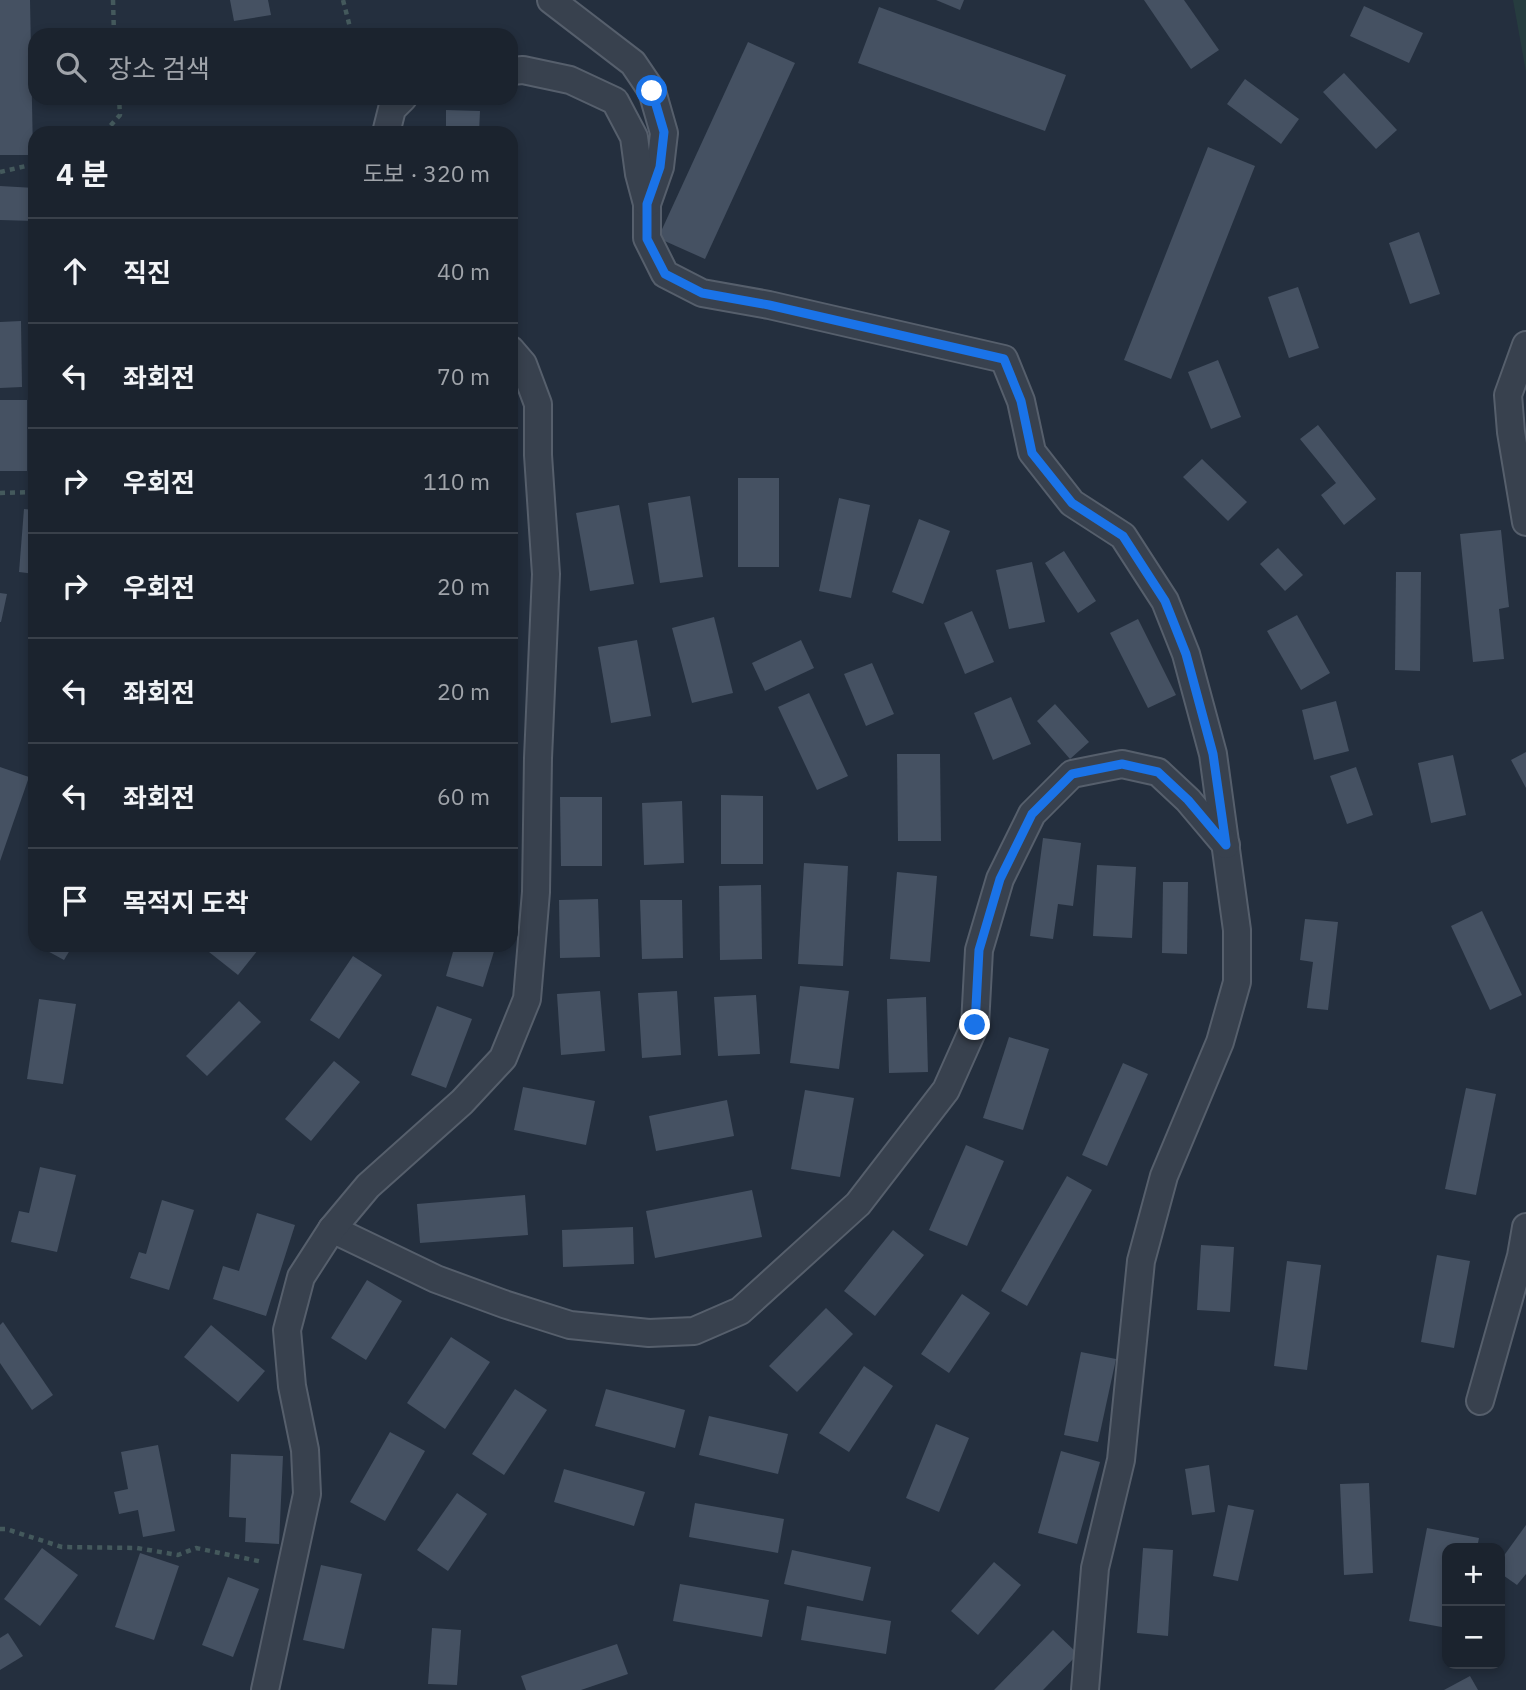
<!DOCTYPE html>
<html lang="ko">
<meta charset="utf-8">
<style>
:root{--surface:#1b232e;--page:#242b36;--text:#f1f3f6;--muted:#a0a4aa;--line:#39404a}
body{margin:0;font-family:"IBM Plex Sans","Noto Sans KR",sans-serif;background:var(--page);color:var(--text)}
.controls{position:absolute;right:21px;bottom:21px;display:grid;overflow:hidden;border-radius:14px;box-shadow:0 4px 10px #0003}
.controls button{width:63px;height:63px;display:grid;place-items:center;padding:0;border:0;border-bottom:2px solid var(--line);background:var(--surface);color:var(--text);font:35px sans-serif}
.stop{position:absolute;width:21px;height:21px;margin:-16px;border:5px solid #1a73e8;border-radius:50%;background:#fff}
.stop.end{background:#1a73e8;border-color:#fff;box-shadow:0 2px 7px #0008}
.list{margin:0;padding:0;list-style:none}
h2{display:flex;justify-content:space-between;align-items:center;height:91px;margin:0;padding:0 28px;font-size:30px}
h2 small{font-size:23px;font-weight:400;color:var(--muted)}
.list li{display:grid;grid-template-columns:46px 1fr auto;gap:21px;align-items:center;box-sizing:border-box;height:105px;padding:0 28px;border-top:2px solid var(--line)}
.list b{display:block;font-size:26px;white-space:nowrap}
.list em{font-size:23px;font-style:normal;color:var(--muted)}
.icon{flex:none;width:38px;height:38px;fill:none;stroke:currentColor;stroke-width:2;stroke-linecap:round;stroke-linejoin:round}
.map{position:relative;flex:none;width:1526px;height:1690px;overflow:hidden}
.search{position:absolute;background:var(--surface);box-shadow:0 4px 10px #0003;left:28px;top:28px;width:490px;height:77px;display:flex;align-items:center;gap:18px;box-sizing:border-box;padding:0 24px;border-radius:21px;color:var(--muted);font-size:26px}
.panel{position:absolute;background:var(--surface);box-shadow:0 4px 10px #0003;left:28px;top:126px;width:490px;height:826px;border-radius:21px}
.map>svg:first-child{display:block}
.green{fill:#263c3f}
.building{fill:#455162}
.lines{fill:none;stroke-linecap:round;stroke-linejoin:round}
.minor-casing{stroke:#565f6c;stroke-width:30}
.path{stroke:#44595c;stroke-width:4.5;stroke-dasharray:5 5;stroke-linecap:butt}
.minor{stroke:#38414e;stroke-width:26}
.route{stroke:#1a73e8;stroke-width:9}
</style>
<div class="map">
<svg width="1526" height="1690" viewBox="0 0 1526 1690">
<rect width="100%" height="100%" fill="#242f3e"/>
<!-- green -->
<polygon class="green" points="1513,0 1526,0 1526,72"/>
<!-- building -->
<g class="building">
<polygon points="0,0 30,0 33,155 0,155"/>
<polygon points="230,0 268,0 271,15 234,21"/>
<polygon points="936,0 964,0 960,10"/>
<polygon points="1144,0 1184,0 1219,50 1191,69"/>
<polygon points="1364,6 1423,33 1409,63 1350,36"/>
<polygon points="879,7 1066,75 1045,131 858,63"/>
<polygon points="748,42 795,63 705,259 658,238"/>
<polygon points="1344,73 1397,130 1376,149 1323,92"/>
<polygon points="1245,79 1299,119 1281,144 1227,104"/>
<polygon points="446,110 480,111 479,133 446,133"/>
<polygon points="1208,147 1255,166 1171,379 1124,360"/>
<polygon points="0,186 35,188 35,221 0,220"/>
<polygon points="1419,232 1440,294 1410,304 1389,243"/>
<polygon points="1298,287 1319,348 1289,358 1268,297"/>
<polygon points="21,321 22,387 0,388 0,322"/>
<polygon points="1218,360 1241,417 1211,429 1188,372"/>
<rect x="0" y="400" width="27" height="71"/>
<polygon points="1318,425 1376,499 1344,525 1321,495 1336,483 1300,439"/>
<polygon points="1202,459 1247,502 1228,521 1183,477"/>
<rect x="738" y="478" width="41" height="89"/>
<polygon points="690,496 703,577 660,583 648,503"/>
<polygon points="839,498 870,505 851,598 819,591"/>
<polygon points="619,505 634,584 590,591 576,513"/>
<polygon points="24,509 35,510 35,574 19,572"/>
<polygon points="919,519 950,531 923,604 892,592"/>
<polygon points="1501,530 1509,607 1499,609 1504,659 1473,662 1460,534"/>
<polygon points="1278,548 1303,575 1285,591 1260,564"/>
<polygon points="1064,551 1096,601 1078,613 1045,563"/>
<polygon points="1032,562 1045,622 1009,629 996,570"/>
<polygon points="1396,572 1421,572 1420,671 1395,670"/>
<polygon points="0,593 7,594 1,622 0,622"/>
<polygon points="972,611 994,662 965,674 944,623"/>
<polygon points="1297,615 1330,673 1301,690 1267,631"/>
<polygon points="714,617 733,693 692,703 672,628"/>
<polygon points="1138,619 1176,695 1148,708 1110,633"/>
<polygon points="637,640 651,716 611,723 598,647"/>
<polygon points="801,640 814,668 765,691 752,663"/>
<polygon points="872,663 894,714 866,726 844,674"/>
<polygon points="809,693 848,776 817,790 778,707"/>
<polygon points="1011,697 1031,744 993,760 974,713"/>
<polygon points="1336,701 1349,751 1314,760 1302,710"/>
<polygon points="1055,704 1089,742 1070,759 1037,721"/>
<polygon points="1526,752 1526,788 1511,760"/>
<polygon points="897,754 940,754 941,841 898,841"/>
<polygon points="1453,755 1466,815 1431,823 1418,763"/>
<polygon points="0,767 29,777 0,861"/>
<polygon points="1356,767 1373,815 1347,824 1330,776"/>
<polygon points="721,795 763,796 763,864 721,864"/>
<polygon points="560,797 602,797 602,866 561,866"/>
<polygon points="682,801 684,863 644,865 642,803"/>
<polygon points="1043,838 1081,843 1073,906 1058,904 1053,939 1030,936"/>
<polygon points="804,863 848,866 843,966 798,964"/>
<polygon points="1097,865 1136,867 1132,938 1093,936"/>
<polygon points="897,872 937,876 930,962 890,959"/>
<polygon points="1163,882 1188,882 1187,954 1162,953"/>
<polygon points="761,885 762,959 720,960 719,886"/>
<polygon points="598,899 600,957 560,958 559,900"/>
<polygon points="640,900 682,900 683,958 642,959"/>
<polygon points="1482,911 1522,995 1490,1010 1451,926"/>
<polygon points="1305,919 1338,922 1328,1010 1307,1008 1313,962 1300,960"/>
<polygon points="44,945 73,945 64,960 42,948"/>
<polygon points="215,945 262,945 238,975 209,952"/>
<polygon points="455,945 496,945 483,987 446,976"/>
<polygon points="353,956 382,975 339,1039 310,1020"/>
<polygon points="800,986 849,991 839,1069 790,1063"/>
<polygon points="600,991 605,1051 561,1055 557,994"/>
<polygon points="677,991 681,1055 642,1058 638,993"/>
<polygon points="756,995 760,1054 718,1056 714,997"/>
<polygon points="926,997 928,1072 889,1073 887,999"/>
<polygon points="39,999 76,1004 63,1084 27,1079"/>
<polygon points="239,1001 261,1022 207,1076 186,1056"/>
<polygon points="437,1006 472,1019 446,1088 411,1075"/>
<polygon points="1009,1037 1049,1049 1023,1130 983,1118"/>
<polygon points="334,1061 360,1082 311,1141 285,1119"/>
<polygon points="1123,1063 1148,1074 1107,1166 1082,1155"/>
<polygon points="523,1087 595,1101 586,1145 514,1130"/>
<polygon points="1466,1088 1496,1094 1476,1195 1445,1189"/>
<polygon points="805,1090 854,1098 840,1177 791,1169"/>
<polygon points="727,1100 734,1136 656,1151 649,1116"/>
<polygon points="966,1145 1004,1161 967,1246 929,1230"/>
<polygon points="40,1167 76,1175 57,1252 11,1242 19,1211 29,1213"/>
<polygon points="1067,1176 1092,1190 1027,1306 1001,1291"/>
<polygon points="752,1190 762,1237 655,1258 646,1211"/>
<polygon points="525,1195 528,1235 420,1243 417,1204"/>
<polygon points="162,1200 194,1210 169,1290 130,1278 139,1252 146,1254"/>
<polygon points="257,1213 295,1225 266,1316 213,1299 223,1266 239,1271"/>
<polygon points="633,1227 634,1264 563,1267 562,1230"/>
<polygon points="893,1230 924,1255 875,1316 844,1291"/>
<polygon points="1201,1245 1234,1247 1230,1312 1197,1310"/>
<polygon points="1437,1255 1470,1261 1454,1348 1421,1342"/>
<polygon points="1287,1261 1321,1265 1307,1370 1274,1366"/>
<polygon points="367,1280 402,1301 366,1360 331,1338"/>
<polygon points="962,1294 990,1313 949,1373 921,1354"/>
<polygon points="826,1308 853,1334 797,1392 769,1366"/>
<polygon points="3,1322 53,1395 32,1410 0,1363 0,1325"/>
<polygon points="211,1325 265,1371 238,1402 184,1357"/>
<polygon points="451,1337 490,1362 445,1429 407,1403"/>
<polygon points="1081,1352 1116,1359 1098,1442 1064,1435"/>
<polygon points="864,1366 893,1386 849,1452 819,1433"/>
<polygon points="515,1389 547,1410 504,1475 472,1454"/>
<polygon points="606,1389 685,1410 675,1448 595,1426"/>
<polygon points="709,1416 788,1434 778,1474 699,1455"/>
<polygon points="936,1424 969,1438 939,1512 906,1498"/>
<polygon points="390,1432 425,1451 385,1521 350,1502"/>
<polygon points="158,1445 175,1531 143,1537 138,1510 119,1514 114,1492 128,1489 121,1452"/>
<polygon points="1061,1451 1100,1462 1077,1544 1038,1533"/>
<polygon points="231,1454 283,1456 279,1544 245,1542 246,1518 229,1517"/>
<polygon points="1209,1465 1215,1512 1192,1515 1185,1469"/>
<polygon points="564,1469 645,1492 634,1526 554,1502"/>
<polygon points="1369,1483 1373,1573 1344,1575 1340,1484"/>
<polygon points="457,1493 487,1514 448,1571 417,1550"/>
<polygon points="695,1503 784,1519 778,1553 689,1537"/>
<polygon points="1228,1505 1254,1510 1238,1581 1213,1576"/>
<polygon points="1526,1525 1526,1574 1517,1585 1500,1573 1500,1561"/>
<polygon points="1427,1528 1479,1538 1477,1548 1447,1548 1447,1628 1409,1621"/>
<polygon points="42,1548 78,1575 40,1626 4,1599"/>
<polygon points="1143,1548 1173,1550 1168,1636 1137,1633"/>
<polygon points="792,1550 871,1567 863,1601 784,1584"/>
<polygon points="140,1553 179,1566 154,1640 115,1627"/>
<polygon points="994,1562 1021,1585 978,1635 951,1611"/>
<polygon points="321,1565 362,1574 344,1649 303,1640"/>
<polygon points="228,1577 259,1589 233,1657 202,1645"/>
<polygon points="680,1584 769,1600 762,1637 673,1621"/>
<polygon points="807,1606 891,1621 886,1654 801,1640"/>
<polygon points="432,1628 461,1630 457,1685 428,1684"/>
<polygon points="1053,1630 1078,1654 1043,1690 994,1690"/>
<polygon points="8,1633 23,1656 0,1670 0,1638"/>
<polygon points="617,1644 628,1674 581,1690 526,1690 521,1676"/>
<polygon points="1470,1676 1478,1690 1444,1690"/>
</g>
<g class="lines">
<!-- minor casing -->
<g class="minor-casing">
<g id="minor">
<polyline points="551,0 633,63 652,91 664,133 660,167 647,204 647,238 665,274 702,293 769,305 1004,359 1021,401 1032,452 1072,503 1123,536 1165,601 1186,654 1213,754 1237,930 1237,982 1220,1042 1164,1176 1141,1261 1121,1460 1095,1568 1085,1690"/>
<polyline points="511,71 523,70 570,80 615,101 634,137 639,174 647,204"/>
<polyline points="386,133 392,109 403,98"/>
<polyline points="1526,345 1508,395 1511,432 1526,522"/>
<polyline points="332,1229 436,1279 504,1304 570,1325 649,1333 694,1331 740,1311 858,1204 946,1090 975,1025 979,950 1000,879 1032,814 1072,774 1122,764 1158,772 1188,800 1226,845"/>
<polyline points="1480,1401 1521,1256 1526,1227"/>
<polyline points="265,1690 307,1494 305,1450 292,1386 287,1330 301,1277 332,1229 368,1186 462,1102 503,1058 527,999 536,892 538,758 546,574 538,455 538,404 523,364 511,350"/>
</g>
</g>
<!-- path -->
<g class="path">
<polyline points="113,0 114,35"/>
<polyline points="343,0 352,35"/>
<polyline points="104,133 120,115 119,98"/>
<polyline points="0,172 35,164"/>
<polyline points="0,493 35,492"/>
<polyline points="0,1529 6,1529 62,1547 137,1548 178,1555 196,1548 263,1562"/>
</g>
<!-- minor -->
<use href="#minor" class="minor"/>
</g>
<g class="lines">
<!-- route -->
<polyline class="route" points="652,91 664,132 660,167 647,204 647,239 665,274 702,293 769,305 1004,359 1021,401 1032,453 1072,503 1123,536 1165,601 1186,654 1213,754 1226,845 1188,800 1158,772 1122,764 1072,774 1032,814 1000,879 979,950 975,1025"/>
</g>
</svg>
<div class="controls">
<button>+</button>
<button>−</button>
</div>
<div class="stop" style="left:652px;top:91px"></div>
<div class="stop end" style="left:975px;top:1025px"></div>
<div class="search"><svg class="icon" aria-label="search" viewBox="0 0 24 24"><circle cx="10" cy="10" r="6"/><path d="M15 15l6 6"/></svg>장소 검색</div>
<section class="panel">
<h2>4 분<small>도보 · 320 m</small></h2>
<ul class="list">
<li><svg class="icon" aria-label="ahead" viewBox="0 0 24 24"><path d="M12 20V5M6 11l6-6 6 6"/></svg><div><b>직진</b></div><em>40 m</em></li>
<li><svg class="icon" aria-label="left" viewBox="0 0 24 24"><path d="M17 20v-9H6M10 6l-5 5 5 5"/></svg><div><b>좌회전</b></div><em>70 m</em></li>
<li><svg class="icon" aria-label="right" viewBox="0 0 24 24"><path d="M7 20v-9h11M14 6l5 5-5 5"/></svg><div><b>우회전</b></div><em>110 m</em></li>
<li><svg class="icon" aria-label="right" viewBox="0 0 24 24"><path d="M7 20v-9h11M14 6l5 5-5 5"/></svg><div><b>우회전</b></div><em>20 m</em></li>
<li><svg class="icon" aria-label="left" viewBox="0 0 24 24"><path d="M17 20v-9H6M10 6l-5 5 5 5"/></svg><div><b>좌회전</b></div><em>20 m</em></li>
<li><svg class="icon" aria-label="left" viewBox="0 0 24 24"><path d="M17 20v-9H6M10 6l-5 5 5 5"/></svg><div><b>좌회전</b></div><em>60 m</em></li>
<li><svg class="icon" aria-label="arrive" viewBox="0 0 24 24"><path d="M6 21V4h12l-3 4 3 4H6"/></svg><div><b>목적지 도착</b></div></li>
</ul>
</section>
</div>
